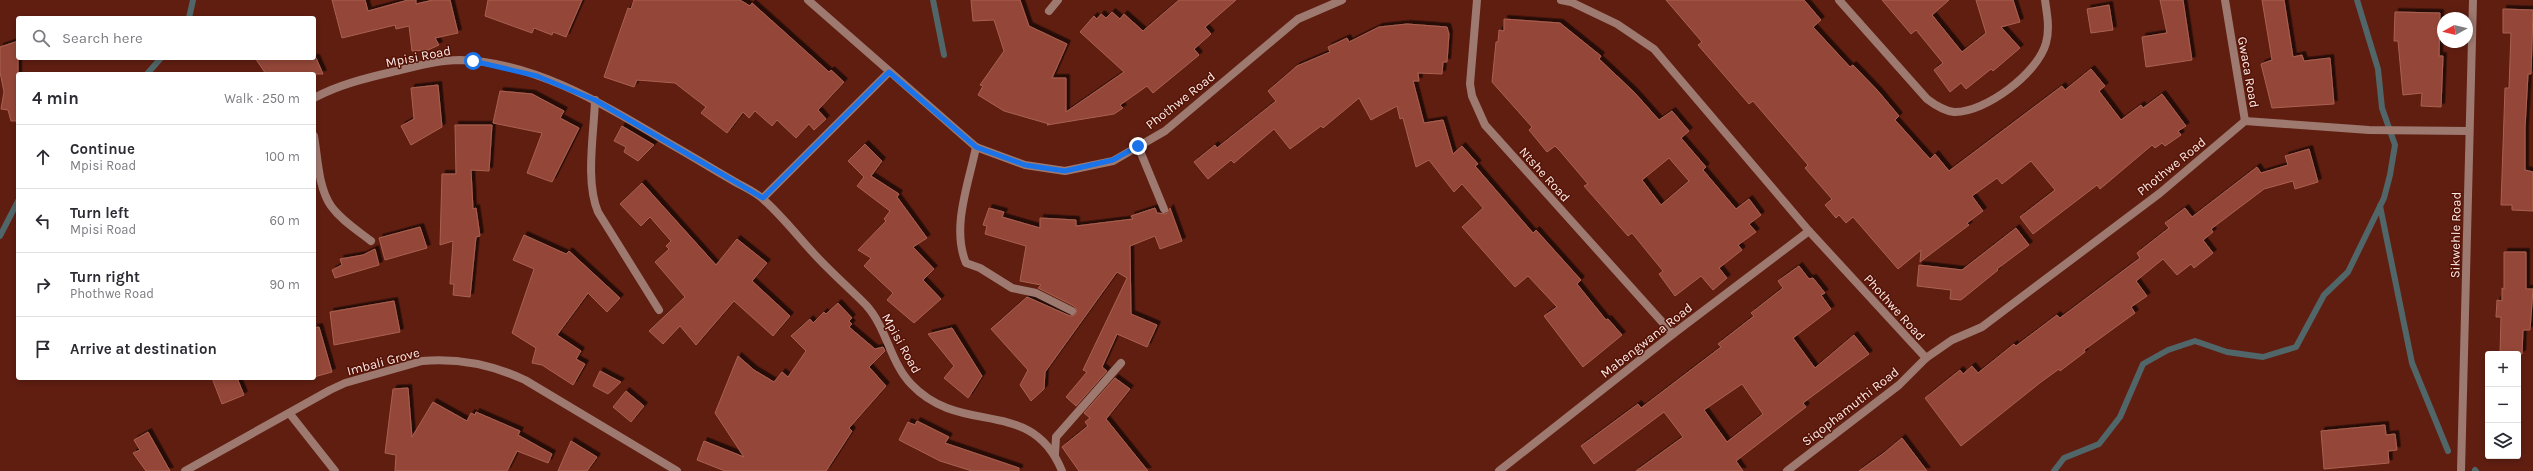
<!DOCTYPE html>
<meta charset="utf-8">
<style>
:root{--surface:#fff;--page:#f7f7f7;--text:#2b2b33;--muted:#7c7c81;--line:#e1e1e2}
body{margin:0;font-family:Karla,sans-serif;background:var(--page);color:var(--text)}
.controls{position:absolute;right:12px;bottom:12px;display:grid;overflow:hidden;border-radius:4px;box-shadow:0 2px 6px #0003}
.controls button{width:36px;height:36px;display:grid;place-items:center;padding:0;border:0;border-bottom:1px solid var(--line);background:var(--surface);color:var(--text);font:20px sans-serif}
.compass{position:absolute;left:2437px;top:12px;width:36px;height:36px;border-radius:50%;background:var(--surface);box-shadow:0 2px 6px #0003;rotate:262deg}
.stop{position:absolute;width:12px;height:12px;margin:-9px;border:3px solid #1a73e8;border-radius:50%;background:#fff}
.stop.end{background:#1a73e8;border-color:#fff;box-shadow:0 1px 4px #0008}
.list{margin:0;padding:0;list-style:none}
h2{display:flex;justify-content:space-between;align-items:center;height:52px;margin:0;padding:0 16px;font-size:17px}
h2 small{font-size:13px;font-weight:400;color:var(--muted)}
.list li{display:grid;grid-template-columns:26px 1fr auto;gap:12px;align-items:center;box-sizing:border-box;height:64px;padding:0 16px;border-top:1px solid var(--line)}
.list b{display:block;font-size:15px;white-space:nowrap}
.list p{margin:0;font-size:13px;white-space:nowrap;color:var(--muted)}
.list em{font-size:13px;font-style:normal;color:var(--muted)}
.icon{flex:none;width:22px;height:22px;fill:none;stroke:currentColor;stroke-width:2;stroke-linecap:round;stroke-linejoin:round}
.map{position:relative;flex:none;width:2533px;height:471px;overflow:hidden}
.search{position:absolute;background:var(--surface);box-shadow:0 2px 6px #0003;left:16px;top:16px;width:300px;height:44px;display:flex;align-items:center;gap:10px;box-sizing:border-box;padding:0 14px;border-radius:4px;color:var(--muted);font-size:15px}
.panel{position:absolute;background:var(--surface);box-shadow:0 2px 6px #0003;left:16px;top:72px;width:300px;height:308px;border-radius:4px}
.map>svg:first-child{display:block}
.lines{fill:none;stroke-linecap:round;stroke-linejoin:round}
.stream{stroke:#506669;stroke-width:6}
.building{fill:#944737;stroke:#aa6151;fill-rule:evenodd;filter:url(#shadow)}
.service{stroke:#9e7970;stroke-width:8}
.minor{stroke:#9e7970;stroke-width:8}
.route{stroke:#1a73e8;stroke-width:5}
.labels{text-anchor:middle;stroke-width:3;stroke-linejoin:round;paint-order:stroke}
.street-label{font-size:13px;fill:#fceae6;stroke:#541206}
</style>
<div class="map">
<svg width="2533" height="471" viewBox="0 0 2533 471">
<defs>
<filter id="shadow"><feDropShadow dx="3.5" dy="-3.5" stdDeviation="0" flood-color="#0009"/></filter>
</defs>
<rect width="100%" height="100%" fill="#601e11"/>
<g class="lines">
<!-- stream -->
<g class="stream">
<polyline points="933,0 944,55"/>
<polyline points="189,18 193,0"/>
<polyline points="147,74 161,58"/>
<polyline points="2380,206 2412,363 2448,451"/>
<polyline points="0,236 18,201"/>
<polyline points="2475,470 2476,471"/>
<polyline points="2054,471 2064,458 2099,444 2120,417 2143,364 2168,350 2195,341 2227,352 2263,357 2296,347 2324,295 2348,272 2384,198 2390,175 2395,145 2382,108 2378,69 2357,0"/>
</g>
</g>
<!-- building -->
<g class="building">
<polygon points="332,0 365,0 368,11 408,0 416,0 416,4 433,0 450,0 458,33 435,38 439,45 428,50 412,51 409,26 396,29 395,25 342,38"/>
<polygon points="488,0 582,0 566,37 553,32 552,35 534,28 532,33 485,16"/>
<polygon points="634,0 740,0 750,6 752,3 829,72 831,70 844,82 818,110 826,119 814,130 809,124 796,138 777,120 772,126 755,111 749,118 743,112 727,133 701,113 706,107 675,83 637,80 634,87 604,77 628,8 631,9"/>
<polygon points="971,0 1020,0 1029,26 1067,44 1052,78 1066,78 1066,112 1124,72 1080,32 1094,16 1097,19 1101,14 1106,18 1112,12 1120,19 1124,14 1143,31 1179,0 1236,0 1205,27 1211,34 1194,49 1199,55 1153,93 1147,86 1120,105 1123,108 1114,114 1047,125 1049,124 1004,111 978,95 983,86 980,85 1004,51 994,20 973,21"/>
<polygon points="1666,0 1804,0 1821,20 1813,27 1850,67 1853,65 1878,91 1899,116 1895,120 1930,159 1935,154 1949,171 2062,86 2065,90 2091,69 2105,86 2099,91 2121,120 2141,105 2143,108 2162,94 2186,126 2178,131 2181,135 2165,146 2162,143 2155,148 2152,145 2100,189 2097,185 2033,234 2020,217 2055,190 2031,161 2002,184 1997,178 1972,196 1983,211 1967,223 1969,225 1920,262 1921,250 1898,269 1853,217 1846,223 1839,215 1836,218 1825,205 1832,199 1805,168 1808,165 1753,101 1749,104 1698,45 1702,42"/>
<polygon points="1882,0 1949,0 1932,15 1962,52 1986,33 1976,0 2013,0 2020,22 2001,27 2020,48 1993,71 1991,69 1966,89 1961,83 1950,92 1934,70 1943,63 1916,30 1911,34"/>
<polygon points="2160,0 2183,0 2192,60 2146,67 2142,37 2167,33"/>
<polygon points="2262,0 2284,0 2293,57 2302,55 2304,61 2330,58 2334,104 2272,108 2261,64 2272,60"/>
<polygon points="2109,5 2113,30 2091,33 2087,9"/>
<polygon points="2503,9 2533,10 2531,74 2528,74 2525,128 2525,170 2533,172 2533,211 2512,210 2512,205 2501,205 2505,88 2509,88 2511,33 2503,33"/>
<polygon points="2395,12 2440,13 2439,56 2443,56 2441,107 2421,106 2422,93 2403,95 2398,41 2394,41"/>
<path d="M 1504,19 L 1560,23 L 1601,56 L 1599,59 L 1634,92 L 1659,120 L 1672,111 L 1689,131 L 1681,138 L 1706,167 L 1703,170 L 1736,209 L 1749,199 L 1761,215 L 1749,224 L 1756,232 L 1738,245 L 1742,250 L 1719,268 L 1727,278 L 1713,290 L 1701,276 L 1675,296 L 1659,274 L 1663,271 L 1632,233 L 1628,236 L 1584,186 L 1588,184 L 1560,151 L 1555,146 L 1547,152 L 1529,130 L 1532,127 L 1492,82 L 1496,42 L 1498,42 L 1499,30 L 1504,31 ZM 1669,158 L 1689,181 L 1661,205 L 1642,180 Z"/>
<polygon points="1407,24 1447,27 1449,34 1447,62 1443,62 1442,74 1418,73 1419,81 1413,81 1424,123 1443,120 1453,154 1462,146 1478,164 1475,166 1533,233 1536,230 1581,280 1577,284 1606,320 1608,319 1622,335 1583,367 1544,316 1557,307 1528,276 1515,287 1462,227 1483,208 1462,184 1454,192 1429,160 1416,167 1403,118 1400,119 1397,106 1371,120 1359,98 1323,128 1321,126 1290,149 1274,129 1234,163 1231,160 1208,179 1194,162 1215,145 1217,148 1276,101 1268,91 1297,66 1330,52 1328,47 1347,38 1349,42 1379,27"/>
<polygon points="18,41 18,121 11,121 8,110 1,109 4,92 0,72 0,47"/>
<polygon points="255,58 316,58 323,74 266,74"/>
<polygon points="438,85 442,127 411,145 401,126 414,119 411,88"/>
<polygon points="500,91 532,94 564,111 560,118 579,128 552,182 527,173 542,133 493,123"/>
<polygon points="455,125 492,125 489,171 471,170 473,209 476,208 480,236 476,237 470,297 453,295 454,284 450,284 453,241 440,245 442,174 456,174"/>
<polygon points="622,126 654,145 638,161 624,152 626,147 614,141"/>
<polygon points="865,144 882,161 871,176 899,194 897,197 927,238 913,247 934,269 923,280 941,299 914,323 887,300 893,293 864,266 871,258 858,250 886,221 884,219 890,211 857,186 864,177 848,161"/>
<polygon points="2309,149 2318,182 2295,189 2293,181 2264,189 2211,229 2213,232 2203,240 2213,253 2194,268 2191,264 2177,275 2163,259 2136,281 2147,296 2131,307 2135,313 2084,350 2085,352 2060,371 2059,369 2041,382 1961,446 1925,398 1960,370 1963,374 1972,366 1978,373 2014,344 2016,346 2057,315 2060,318 2140,258 2137,253 2169,228 2165,223 2185,208 2192,217 2257,167 2261,173 2288,165 2285,156"/>
<polygon points="642,183 716,265 737,239 767,263 752,281 790,316 773,336 734,301 696,345 680,326 663,344 649,331 685,297 655,262 669,249 666,246 671,241 650,217 641,226 620,204"/>
<polygon points="989,208 1004,212 1002,217 1040,228 1040,218 1076,220 1076,226 1133,219 1131,216 1155,208 1157,213 1166,214 1170,208 1182,241 1160,249 1155,236 1130,246 1131,314 1157,325 1147,347 1117,334 1102,367 1107,371 1076,406 1066,397 1087,372 1083,370 1127,278 1117,272 1045,372 1044,389 1031,401 1020,385 1028,370 991,329 1027,297 1070,316 1075,315 1077,310 1074,306 1038,288 1041,285 1020,281 1026,246 985,234 987,226 983,225"/>
<polygon points="420,227 427,248 385,260 379,238"/>
<polygon points="2016,228 2029,245 1997,269 1998,270 1961,300 1950,299 1951,290 1917,286 1919,265 1962,270"/>
<polygon points="524,235 566,254 569,251 620,298 607,312 588,293 557,335 581,351 576,359 585,364 573,385 542,365 532,363 536,348 512,333 534,269 513,260"/>
<polygon points="375,249 379,265 335,278 332,270 342,265 340,259 363,255"/>
<polygon points="2504,252 2526,252 2526,289 2533,289 2530,330 2523,330 2522,354 2500,354 2501,317 2496,317 2497,300 2502,301 2502,288 2504,289"/>
<path d="M 1799,266 L 1809,279 L 1813,278 L 1825,293 L 1821,295 L 1831,309 L 1793,338 L 1815,368 L 1854,335 L 1869,354 L 1803,403 L 1806,407 L 1736,461 L 1743,471 L 1636,471 L 1683,437 L 1664,412 L 1594,464 L 1581,446 L 1638,404 L 1641,408 L 1721,347 L 1718,344 L 1754,316 L 1751,313 L 1783,288 L 1778,281 ZM 1742,384 L 1763,414 L 1727,442 L 1704,410 Z"/>
<polygon points="394,301 400,332 334,345 330,312"/>
<polygon points="838,303 852,318 849,321 852,324 849,327 875,349 883,347 885,351 869,367 886,386 849,428 852,431 826,471 725,471 697,460 704,441 744,457 715,413 738,356 754,370 774,382 782,372 788,377 806,351 791,336 810,319 813,323 824,312 826,314"/>
<polygon points="319,327 332,372 314,377 314,328"/>
<polygon points="952,328 982,376 968,398 944,378 954,366 928,334"/>
<polygon points="600,371 621,382 608,394 593,386"/>
<polygon points="212,378 237,378 244,395 222,404"/>
<polygon points="1115,378 1130,389 1106,419 1148,471 1079,471 1062,447 1088,426 1085,422 1090,418 1084,413"/>
<polygon points="408,388 412,437 433,402 467,421 471,413 475,415 476,412 520,431 518,435 552,454 548,463 517,451 507,471 395,471 396,455 385,453 393,389"/>
<polygon points="626,391 644,406 631,422 613,407"/>
<polygon points="917,421 949,437 945,443 1019,468 1019,471 972,471 940,461 899,440 908,422 915,425"/>
<polygon points="2385,425 2386,435 2395,434 2397,450 2388,451 2389,463 2324,469 2321,431"/>
<polygon points="148,432 170,471 146,471 133,453 140,450 134,440"/>
<polygon points="1902,438 1927,471 1859,471 1884,453"/>
<polygon points="571,441 597,457 587,471 558,471"/>
</g>
<g class="lines">
<!-- service -->
<g class="service">
<path d="M 314,136 C 318,158 318,187 331,206 C 341,220 357,230 371,241"/>
<polyline points="1138,146 1164,209"/>
<path d="M 976,147 C 969,183 951,227 966,263 L 980,268 L 1012,288 L 1036,293 L 1072,311"/>
</g>
<!-- minor -->
<g class="minor">
<polyline points="808,0 976,147 1025,165 1065,171 1113,161 1165,131 1298,19 1342,0"/>
<polyline points="1477,0 1470,84 1472,96 1485,125 1673,334"/>
<polyline points="1561,0 1571,2 1617,24 1654,49 1809,231 1926,358 1952,340 1982,327 2160,193 2245,121"/>
<path d="M 1839,0 L 1927,99 C 1935,105 1944,111 1954,112 C 1985,113 2038,73 2046,43 C 2050,29 2047,14 2045,0"/>
<polyline points="2225,0 2245,121"/>
<polyline points="1049,11 1058,0"/>
<path d="M 314,98 C 338,85 366,78 392,72 C 414,67 437,60 460,60 C 538,62 609,108 674,146 C 695,158 716,171 737,183 C 746,188 757,193 764,200 C 783,217 799,238 817,257 C 833,274 850,289 866,305 C 887,328 890,362 911,384 C 962,438 1031,395 1062,471"/>
<path d="M 595,100 C 594,134 585,181 598,212 L 659,310"/>
<polyline points="2245,121 2369,130 2469,131"/>
<polyline points="763,198 889,72"/>
<polyline points="290,414 335,471"/>
<polyline points="1055,454 1056,437 1121,363"/>
<path d="M 185,471 L 330,390 L 345,383 L 422,361 C 458,358 493,365 525,380 L 677,471"/>
<polyline points="1499,471 1673,334 1809,231"/>
<polyline points="1787,471 1899,385 1926,358"/>
<polyline points="2461,471 2473,0"/>
</g>
</g>
<g class="lines">
<!-- route -->
<polyline class="route" points="473,61 537,76 595,100 763,198 889,72 976,147 1025,165 1065,171 1113,160 1138,146"/>
</g>
<g class="labels">
<!-- street labels -->
<g class="street-label">
<text transform="translate(418 56) rotate(-11)" y="5">Mpisi Road</text>
<text transform="translate(2249 72) rotate(80)" y="5">Gwaca Road</text>
<text transform="translate(1180 100) rotate(-38)" y="5">Phothwe Road</text>
<text transform="translate(2171 166) rotate(-39)" y="5">Phothwe Road</text>
<text transform="translate(1545 174) rotate(48)" y="5">Ntshe Road</text>
<text transform="translate(2455 235) rotate(-89)" y="5">Sikwehle Road</text>
<text transform="translate(1895 307) rotate(48)" y="5">Phothwe Road</text>
<text transform="translate(1646 340) rotate(-38)" y="5">Mabengwana Road</text>
<text transform="translate(902 343) rotate(61)" y="5">Mpisi Road</text>
<text transform="translate(383 361) rotate(-15)" y="5">Imbali Grove</text>
<text transform="translate(1850 406) rotate(-38)" y="5">Siqophamuthi Road</text>
</g>
</g>
</svg>
<div class="controls">
<button>+</button>
<button>−</button>
<button><svg class="icon" aria-label="layers" viewBox="0 0 24 24"><path d="M12 4l9 5-9 5-9-5zM3 14l9 5 9-5"/></svg></button>
</div>
<svg class="compass" viewBox="-18 -18 36 36"><path d="M0-13l5 13h-10z" fill="#e53935"/><path d="M0 13l5-13h-10z" fill="#7c7c81"/></svg>
<div class="stop" style="left:473px;top:61px"></div>
<div class="stop end" style="left:1138px;top:146px"></div>
<div class="search"><svg class="icon" aria-label="search" viewBox="0 0 24 24"><circle cx="10" cy="10" r="6"/><path d="M15 15l6 6"/></svg>Search here</div>
<section class="panel">
<h2>4 min<small>Walk · 250 m</small></h2>
<ul class="list">
<li><svg class="icon" aria-label="ahead" viewBox="0 0 24 24"><path d="M12 20V5M6 11l6-6 6 6"/></svg><div><b>Continue</b><p>Mpisi Road</p></div><em>100 m</em></li>
<li><svg class="icon" aria-label="left" viewBox="0 0 24 24"><path d="M17 20v-9H6M10 6l-5 5 5 5"/></svg><div><b>Turn left</b><p>Mpisi Road</p></div><em>60 m</em></li>
<li><svg class="icon" aria-label="right" viewBox="0 0 24 24"><path d="M7 20v-9h11M14 6l5 5-5 5"/></svg><div><b>Turn right</b><p>Phothwe Road</p></div><em>90 m</em></li>
<li><svg class="icon" aria-label="arrive" viewBox="0 0 24 24"><path d="M6 21V4h12l-3 4 3 4H6"/></svg><div><b>Arrive at destination</b></div></li>
</ul>
</section>
</div>
